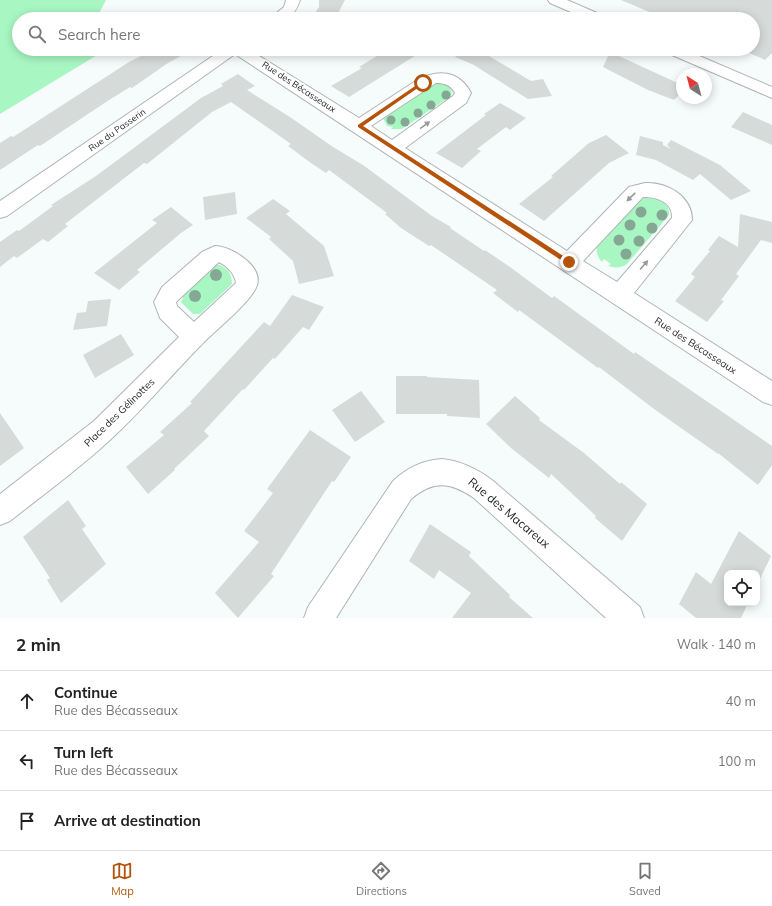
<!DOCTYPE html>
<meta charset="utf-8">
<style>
:root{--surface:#fff;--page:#f6f6f6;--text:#222;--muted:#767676;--line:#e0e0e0;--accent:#b45309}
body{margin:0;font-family:Mulish,sans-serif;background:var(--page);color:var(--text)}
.controls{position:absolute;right:12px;bottom:12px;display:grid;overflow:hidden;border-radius:8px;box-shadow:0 2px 10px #0003}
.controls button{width:36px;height:36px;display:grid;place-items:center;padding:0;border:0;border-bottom:1px solid var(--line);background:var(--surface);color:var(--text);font:20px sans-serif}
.compass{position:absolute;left:676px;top:68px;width:36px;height:36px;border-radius:50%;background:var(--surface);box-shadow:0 2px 10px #0003;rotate:324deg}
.stop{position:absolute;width:12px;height:12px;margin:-9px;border:3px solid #b45309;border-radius:50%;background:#fff}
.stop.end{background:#b45309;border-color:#fff;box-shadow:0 1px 4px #0008}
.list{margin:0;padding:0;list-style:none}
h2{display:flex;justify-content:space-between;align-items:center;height:52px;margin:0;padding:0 16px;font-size:17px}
h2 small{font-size:13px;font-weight:400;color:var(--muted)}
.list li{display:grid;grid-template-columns:26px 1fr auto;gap:12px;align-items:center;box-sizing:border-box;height:60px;padding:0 16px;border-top:1px solid var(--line)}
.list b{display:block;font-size:15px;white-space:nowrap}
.list p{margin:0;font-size:13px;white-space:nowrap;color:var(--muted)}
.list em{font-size:13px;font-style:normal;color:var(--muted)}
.icon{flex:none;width:22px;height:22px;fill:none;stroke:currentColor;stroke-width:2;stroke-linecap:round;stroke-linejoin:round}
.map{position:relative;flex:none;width:772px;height:618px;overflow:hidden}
.search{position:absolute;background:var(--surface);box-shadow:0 2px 10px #0003;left:12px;right:12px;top:12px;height:44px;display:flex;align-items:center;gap:10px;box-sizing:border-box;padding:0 14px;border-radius:22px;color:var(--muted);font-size:15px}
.sheet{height:232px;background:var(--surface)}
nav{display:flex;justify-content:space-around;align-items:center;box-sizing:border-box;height:56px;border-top:1px solid var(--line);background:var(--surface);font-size:11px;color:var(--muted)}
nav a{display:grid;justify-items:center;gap:2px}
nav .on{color:var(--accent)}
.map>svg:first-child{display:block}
.green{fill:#a8f7c2}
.building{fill:#d6dbda}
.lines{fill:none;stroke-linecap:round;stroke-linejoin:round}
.street-casing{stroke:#afb4b5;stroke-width:2}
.secondary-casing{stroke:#afb4b5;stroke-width:2}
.street{fill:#fff;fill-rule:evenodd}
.secondary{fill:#fff;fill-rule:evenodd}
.tree{fill:#85a895}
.oneway{fill:#98999a}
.route{fill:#b45309}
.labels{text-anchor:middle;stroke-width:4;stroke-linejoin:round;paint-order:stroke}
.far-street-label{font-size:9px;fill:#1b1d1e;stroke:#fff}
.street-label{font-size:10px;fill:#1b1d1e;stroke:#fff}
.near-street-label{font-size:12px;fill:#1b1d1e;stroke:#fff}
</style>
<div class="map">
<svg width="772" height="618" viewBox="0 0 772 618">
<rect width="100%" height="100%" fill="#f6fbfc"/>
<!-- green -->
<g class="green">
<polygon points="0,0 106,0 96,19 19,19 19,49 107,49 0,114"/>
<polygon points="436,82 443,83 449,86 452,93 451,96 402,129 391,129 393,127 387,126 383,118 384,116"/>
<path d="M 645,198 C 655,198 671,202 669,215 L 626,265 C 620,268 615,268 608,266 L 611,264 L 604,259 L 602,262 C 597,257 595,249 598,243 L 641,200 Z"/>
<path d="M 216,264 C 227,267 232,273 232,284 L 200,314 L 193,314 L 181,302 L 183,298 L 181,295 Z"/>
</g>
<!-- building -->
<g class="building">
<polygon points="319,0 345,0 335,19 313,16 319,7"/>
<polygon points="621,0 772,0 772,53 765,60 740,49 753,49 753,19 666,19"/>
<polygon points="155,49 183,49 188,52 168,63 132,88 130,87 106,102 40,146 38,145 0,170 0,143 11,136 13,137 129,62"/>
<polygon points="388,49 426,49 349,97 331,86 362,68 359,67"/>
<polygon points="467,49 477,49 531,81 543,79 552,96 528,99 472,64 455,57"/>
<polygon points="610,52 682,85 682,92 674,100 648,90 603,67"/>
<polygon points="238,74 255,86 247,90 290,117 333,147 363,165 432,216 451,227 450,228 484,251 485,250 510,267 552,298 554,296 634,354 635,352 772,446 772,465 758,485 718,453 718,454 654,409 599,367 598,368 519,310 518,312 493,293 497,290 431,245 429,246 401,228 385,214 387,213 329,170 326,173 311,163 288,146 291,144 231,102 212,112 147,164 144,163 65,224 68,226 48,242 43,239 17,258 14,256 0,267 0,242 17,230 19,231 53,206 51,205 96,176 201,98 223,86 221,84"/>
<polygon points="500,103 526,118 510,130 506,127 477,149 481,151 462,168 436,153 486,115 484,114"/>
<polygon points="743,112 772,125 772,145 731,127"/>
<polygon points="606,135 629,153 609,163 544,221 519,204 553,177 551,176 589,143"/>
<polygon points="640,136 663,142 663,145 671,149 667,145 671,140 720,165 751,191 731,200 700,174 693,180 656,160 636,155"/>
<polygon points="235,192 237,214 205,220 203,197"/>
<polygon points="273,199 290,211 286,214 324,246 334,276 299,284 293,261 269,239 271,237 246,218"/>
<polygon points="171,207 193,225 181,233 137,270 140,272 119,290 94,273 157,223 152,220"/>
<polygon points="740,214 772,222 772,243 761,240 736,274 739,276 721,300 724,301 707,322 675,301 695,277 691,274 710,251 708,250 719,236 738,247"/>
<polygon points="292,295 324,307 309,330 303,327 275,359 273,358 244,390 243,389 204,431 209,436 174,469 175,470 148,494 126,467 164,435 160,432 192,403 190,402 264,322 270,326"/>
<polygon points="111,299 107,326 73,330 77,313 86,312 88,301"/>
<polygon points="121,334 134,355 95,378 83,355"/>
<polygon points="396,376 427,376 427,377 479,380 480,418 447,416 447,414 396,414"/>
<polygon points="361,391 385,422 355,442 332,410"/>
<polygon points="515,396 540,418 539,420 584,453 620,484 621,482 647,504 622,541 595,518 596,516 551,474 549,478 511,448 486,424"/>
<polygon points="0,413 24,448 0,466"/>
<polygon points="310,430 351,457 334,482 332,481 271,574 274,576 238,618 215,593 259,542 244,531 273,493 267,489"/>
<polygon points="68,500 86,526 82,529 106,564 61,603 47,580 50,578 23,537"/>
<polygon points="430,524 471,552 469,556 510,595 509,597 533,618 452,618 471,593 439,570 434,579 409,561"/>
<polygon points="739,531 771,556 757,585 757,573 727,573 727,603 748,603 741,618 696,618 679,604 696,572 711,584"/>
</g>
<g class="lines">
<!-- street casing -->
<g class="street-casing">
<g id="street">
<path d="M 286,0 L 300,0 C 294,18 287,19 269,19 L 284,7 Z"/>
<path d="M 223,49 L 248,49 L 359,118 L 417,80 C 438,69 459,70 471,93 L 466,103 L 405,148 L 567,251 L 629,187 C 634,186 640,184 645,183 C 667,182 692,196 692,220 L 634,293 L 772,381 L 772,405 L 763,402 L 235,54 L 7,216 L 0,218 L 0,201 ZM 436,83 C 444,83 451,85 455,93 L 453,96 L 392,140 L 371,126 ZM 643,197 C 657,197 673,202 672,218 L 617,282 L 583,261 Z"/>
<path d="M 215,246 C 231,246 263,266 257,285 C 253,300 216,330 204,342 C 172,374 144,409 111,439 C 80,468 44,494 10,521 L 0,525 L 0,494 L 94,421 L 179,337 L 160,318 L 154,302 L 162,287 L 202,252 ZM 219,262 C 227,266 235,274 236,283 L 194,322 L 177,306 L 176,302 Z"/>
<path d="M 442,459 C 461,461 477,469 492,480 L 640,607 L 644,618 L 606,618 L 474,498 C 450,482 434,480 411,499 L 336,618 L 304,618 L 308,607 L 393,481 C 407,468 423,460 442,459 Z"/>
</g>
</g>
<!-- secondary casing -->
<g class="secondary-casing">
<g id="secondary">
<polygon points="548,0 567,0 604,16 606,19 587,19 550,3"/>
<polygon points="662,49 683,49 772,87 772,98 665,52"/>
</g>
</g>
<!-- street -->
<use href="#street" class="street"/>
<!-- secondary -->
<use href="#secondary" class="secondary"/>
</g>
<!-- trees -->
<g class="tree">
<circle cx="446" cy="95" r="4.5"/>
<circle cx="431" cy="105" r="4.5"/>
<circle cx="418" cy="113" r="4.5"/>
<circle cx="391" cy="120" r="4.5"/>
<circle cx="405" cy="122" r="4.5"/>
<circle cx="641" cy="212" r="5.5"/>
<circle cx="662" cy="215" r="5.5"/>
<circle cx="630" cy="225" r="5.5"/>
<circle cx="652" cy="228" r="5.5"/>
<circle cx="619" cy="240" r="5.5"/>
<circle cx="639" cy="241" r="5.5"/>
<circle cx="626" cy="254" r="5.5"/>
<circle cx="216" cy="275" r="6"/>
<circle cx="195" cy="296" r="6"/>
</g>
<!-- one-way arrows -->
<defs><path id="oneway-solid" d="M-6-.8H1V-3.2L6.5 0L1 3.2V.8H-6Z"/></defs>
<g class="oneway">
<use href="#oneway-solid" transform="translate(425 125) rotate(-36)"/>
<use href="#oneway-solid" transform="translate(631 197) rotate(136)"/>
<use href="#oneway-solid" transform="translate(644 265) rotate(-49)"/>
</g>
<!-- route -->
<polygon class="route" points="421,82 425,83 363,126 571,261 571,264 567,264 358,127 358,125"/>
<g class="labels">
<!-- far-street labels -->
<g class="far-street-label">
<text transform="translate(299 87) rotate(33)" y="3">Rue des Bécasseaux</text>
<text transform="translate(117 130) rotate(-35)" y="3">Rue du Passerin</text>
</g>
<!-- street labels -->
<g class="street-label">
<text transform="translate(696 345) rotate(33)" y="4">Rue des Bécasseaux</text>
<text transform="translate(119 412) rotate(-44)" y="4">Place des Gélinottes</text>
</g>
<!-- near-street labels -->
<g class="near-street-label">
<text transform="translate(509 513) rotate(40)" y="4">Rue des Macareux</text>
</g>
</g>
</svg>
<div class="controls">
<button><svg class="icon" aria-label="locate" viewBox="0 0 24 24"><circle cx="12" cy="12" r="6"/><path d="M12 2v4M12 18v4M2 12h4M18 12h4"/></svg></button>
</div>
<svg class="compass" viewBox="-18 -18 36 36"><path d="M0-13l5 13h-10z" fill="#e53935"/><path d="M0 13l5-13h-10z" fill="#767676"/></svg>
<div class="stop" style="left:423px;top:83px"></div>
<div class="stop end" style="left:569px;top:262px"></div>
<div class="search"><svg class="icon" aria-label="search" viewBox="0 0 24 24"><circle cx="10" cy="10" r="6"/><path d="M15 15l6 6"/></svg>Search here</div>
</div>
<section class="sheet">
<h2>2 min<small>Walk · 140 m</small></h2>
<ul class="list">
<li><svg class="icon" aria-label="ahead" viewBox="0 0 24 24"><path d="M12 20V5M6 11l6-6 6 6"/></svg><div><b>Continue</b><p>Rue des Bécasseaux</p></div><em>40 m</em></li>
<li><svg class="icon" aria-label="left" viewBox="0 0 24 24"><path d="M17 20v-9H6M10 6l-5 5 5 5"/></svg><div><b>Turn left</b><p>Rue des Bécasseaux</p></div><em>100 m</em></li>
<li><svg class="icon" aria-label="arrive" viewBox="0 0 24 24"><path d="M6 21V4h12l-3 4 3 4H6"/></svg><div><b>Arrive at destination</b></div></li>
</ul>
</section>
<nav>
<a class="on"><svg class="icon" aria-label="map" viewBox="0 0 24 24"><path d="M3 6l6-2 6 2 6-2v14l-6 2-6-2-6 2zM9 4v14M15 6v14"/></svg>Map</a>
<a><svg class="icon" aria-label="directions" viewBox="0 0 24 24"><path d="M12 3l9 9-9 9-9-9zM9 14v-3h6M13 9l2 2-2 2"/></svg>Directions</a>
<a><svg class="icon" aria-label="saved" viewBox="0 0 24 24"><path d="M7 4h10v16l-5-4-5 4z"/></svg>Saved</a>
</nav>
